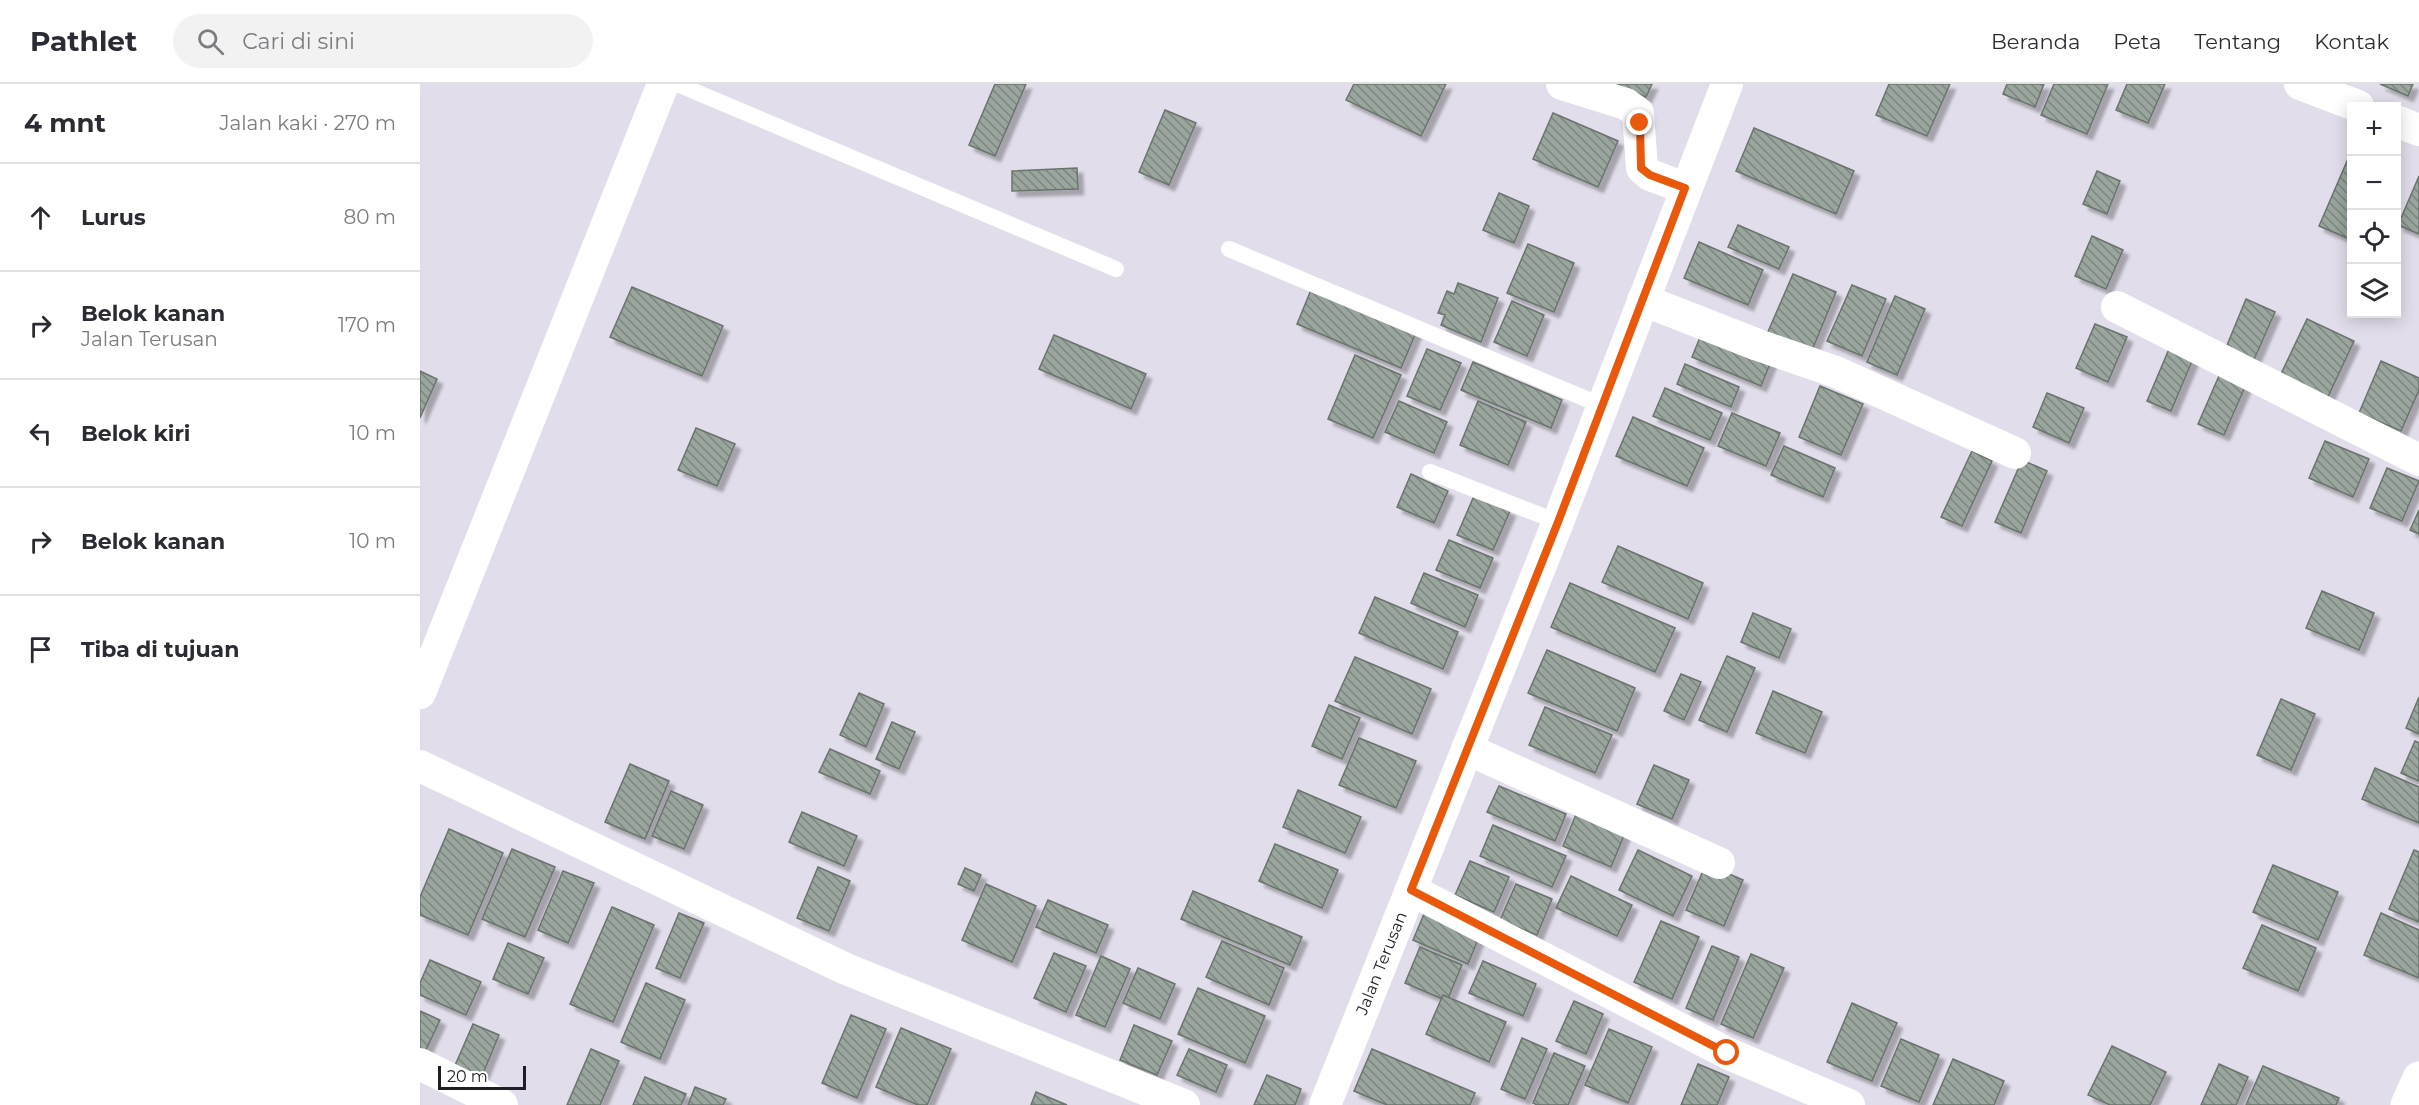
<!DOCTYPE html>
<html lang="id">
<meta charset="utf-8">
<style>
:root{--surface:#fff;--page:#f2f2f3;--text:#2b2b33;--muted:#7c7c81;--line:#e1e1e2}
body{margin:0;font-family:Montserrat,sans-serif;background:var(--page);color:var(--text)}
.controls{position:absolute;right:18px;top:18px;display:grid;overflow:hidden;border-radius:0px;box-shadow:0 3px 15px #0003}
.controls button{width:54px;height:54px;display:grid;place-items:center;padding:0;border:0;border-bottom:2px solid var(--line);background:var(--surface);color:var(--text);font:30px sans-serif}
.scale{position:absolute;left:18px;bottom:15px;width:88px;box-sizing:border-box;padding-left:6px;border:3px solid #1f1e22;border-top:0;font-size:16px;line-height:21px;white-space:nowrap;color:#1f1e22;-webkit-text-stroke:4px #fff;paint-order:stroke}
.stop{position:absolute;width:18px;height:18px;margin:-14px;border:4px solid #ea580c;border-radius:50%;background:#fff}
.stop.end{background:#ea580c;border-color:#fff;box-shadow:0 2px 6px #0008}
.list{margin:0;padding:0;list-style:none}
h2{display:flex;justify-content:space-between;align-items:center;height:78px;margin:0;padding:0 24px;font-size:26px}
h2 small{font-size:20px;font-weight:400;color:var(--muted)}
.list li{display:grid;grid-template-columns:39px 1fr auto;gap:18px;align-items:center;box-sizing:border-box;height:108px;padding:0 24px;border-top:2px solid var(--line)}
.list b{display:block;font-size:22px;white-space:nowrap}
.list p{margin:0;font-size:20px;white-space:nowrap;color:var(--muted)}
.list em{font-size:20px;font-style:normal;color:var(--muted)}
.icon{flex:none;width:33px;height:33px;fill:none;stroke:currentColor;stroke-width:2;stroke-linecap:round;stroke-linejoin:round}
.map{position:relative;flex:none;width:1999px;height:1021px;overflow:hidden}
header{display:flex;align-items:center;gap:36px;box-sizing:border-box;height:84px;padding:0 30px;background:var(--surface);border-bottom:2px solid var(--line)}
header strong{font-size:28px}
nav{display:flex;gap:33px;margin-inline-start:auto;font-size:21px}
.search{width:420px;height:54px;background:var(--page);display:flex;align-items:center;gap:15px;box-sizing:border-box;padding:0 21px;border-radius:33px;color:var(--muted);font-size:22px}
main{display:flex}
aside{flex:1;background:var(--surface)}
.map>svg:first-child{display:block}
.building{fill:url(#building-back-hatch);stroke:#69746c;stroke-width:1.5;filter:url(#shadow)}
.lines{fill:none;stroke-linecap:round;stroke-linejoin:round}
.service{stroke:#fff;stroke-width:16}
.minor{stroke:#fff;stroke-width:32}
.tertiary{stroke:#fff;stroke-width:33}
.route{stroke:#ea580c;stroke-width:8}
.labels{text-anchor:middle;stroke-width:5;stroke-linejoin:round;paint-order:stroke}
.street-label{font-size:16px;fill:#1f1e22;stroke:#fff}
</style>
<header>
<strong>Pathlet</strong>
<div class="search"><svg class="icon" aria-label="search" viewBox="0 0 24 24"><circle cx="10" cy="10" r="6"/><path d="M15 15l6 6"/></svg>Cari di sini</div>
<nav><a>Beranda</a><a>Peta</a><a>Tentang</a><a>Kontak</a></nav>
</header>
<main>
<aside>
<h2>4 mnt<small>Jalan kaki · 270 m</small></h2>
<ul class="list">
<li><svg class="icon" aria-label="ahead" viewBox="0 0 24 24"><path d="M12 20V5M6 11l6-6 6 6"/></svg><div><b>Lurus</b></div><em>80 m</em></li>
<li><svg class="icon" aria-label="right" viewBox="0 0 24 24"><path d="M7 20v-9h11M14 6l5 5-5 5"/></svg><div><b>Belok kanan</b><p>Jalan Terusan</p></div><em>170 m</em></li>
<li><svg class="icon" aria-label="left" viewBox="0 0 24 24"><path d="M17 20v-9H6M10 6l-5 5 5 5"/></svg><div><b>Belok kiri</b></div><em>10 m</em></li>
<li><svg class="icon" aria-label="right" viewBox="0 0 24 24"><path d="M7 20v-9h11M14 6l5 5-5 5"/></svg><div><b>Belok kanan</b></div><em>10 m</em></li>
<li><svg class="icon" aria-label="arrive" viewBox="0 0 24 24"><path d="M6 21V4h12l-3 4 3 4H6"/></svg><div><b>Tiba di tujuan</b></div></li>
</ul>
</aside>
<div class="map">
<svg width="1999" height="1021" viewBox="0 0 1999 1021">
<defs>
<pattern id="building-back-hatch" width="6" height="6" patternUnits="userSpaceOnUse" patternTransform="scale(1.5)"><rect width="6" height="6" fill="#99a59d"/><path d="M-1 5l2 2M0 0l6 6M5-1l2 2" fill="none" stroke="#7c8680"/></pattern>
<filter id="shadow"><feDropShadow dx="5.5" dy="5.5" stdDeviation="1.5" flood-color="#0004"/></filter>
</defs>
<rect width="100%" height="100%" fill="#e1ddea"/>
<!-- building -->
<g class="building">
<polygon points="575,0 606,0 575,72 549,61"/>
<polygon points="934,0 1026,0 1001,52 926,16"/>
<polygon points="1196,0 1232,0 1226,13"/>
<polygon points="1469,0 1530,0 1507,52 1456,31"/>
<polygon points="1587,0 1624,0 1615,23 1583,10"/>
<polygon points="1634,0 1688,0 1667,50 1621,31"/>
<polygon points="1707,0 1745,0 1728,39 1696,26"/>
<polygon points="1960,0 1993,0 1988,12"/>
<polygon points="745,26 776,39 749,101 719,88"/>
<polygon points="1133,29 1198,57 1178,103 1113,75"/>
<polygon points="1334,44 1434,87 1416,130 1316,87"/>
<polygon points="1928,75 1932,76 1932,156 1899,142"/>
<polygon points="657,84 658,105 592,107 592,87"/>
<polygon points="1677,87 1700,97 1687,130 1663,120"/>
<polygon points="1999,92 1999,150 1978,141"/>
<polygon points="1079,109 1109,122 1094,159 1063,146"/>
<polygon points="1318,141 1369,163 1359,185 1308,163"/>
<polygon points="1672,152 1703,166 1686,205 1655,192"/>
<polygon points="1279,158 1343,186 1328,221 1264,194"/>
<polygon points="1108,160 1154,179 1134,228 1087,209"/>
<polygon points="1373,190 1416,208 1391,269 1347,250"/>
<polygon points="1038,199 1078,214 1061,258 1021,241 1025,231 1018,229 1027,207 1034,210"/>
<polygon points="893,201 997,246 981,284 877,240"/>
<polygon points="1432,201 1466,215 1442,272 1407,257"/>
<polygon points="212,203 303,242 282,292 190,253"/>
<polygon points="1475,212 1505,225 1477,291 1447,278"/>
<polygon points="1826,215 1855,228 1833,278 1805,266"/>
<polygon points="1092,217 1124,231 1107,272 1074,258"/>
<polygon points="1887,235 1934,257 1907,315 1860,292"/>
<polygon points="1675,240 1707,253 1688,298 1656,284"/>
<polygon points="1283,246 1352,275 1341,302 1272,273"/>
<polygon points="634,251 726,290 711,325 619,285"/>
<polygon points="1007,265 1041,279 1020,326 987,312"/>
<polygon points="1749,265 1773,275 1751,327 1727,317"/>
<polygon points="935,271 981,291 953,354 908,335"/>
<polygon points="1961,277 1999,294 1999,306 1981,347 1939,329"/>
<polygon points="1053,278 1142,316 1131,344 1041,306"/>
<polygon points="1265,280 1319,303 1311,323 1257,300"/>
<polygon points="1802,285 1828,296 1804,351 1778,340"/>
<polygon points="0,287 17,295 0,334"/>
<polygon points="1400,302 1443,320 1421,371 1379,353"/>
<polygon points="1245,304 1302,329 1290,356 1233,332"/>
<polygon points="1627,309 1664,324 1649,359 1613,343"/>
<polygon points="979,317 1027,338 1014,369 965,348"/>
<polygon points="1058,317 1106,338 1088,381 1040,361"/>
<polygon points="1312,329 1360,349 1346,382 1298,362"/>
<polygon points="1213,333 1284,364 1267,402 1196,372"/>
<polygon points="276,344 315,360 297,402 258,386"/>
<polygon points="1905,357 1949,375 1933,413 1889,394"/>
<polygon points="1364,362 1415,384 1403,413 1351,391"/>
<polygon points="1552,367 1572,377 1542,442 1521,433"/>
<polygon points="1602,376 1627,387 1601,449 1575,438"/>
<polygon points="1967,384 1999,397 1982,437 1950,424"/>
<polygon points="991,390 1028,407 1014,439 977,423"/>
<polygon points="1054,412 1090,427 1073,466 1037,451"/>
<polygon points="1999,426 1999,450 1990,446"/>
<polygon points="1029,456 1073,474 1060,504 1016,486"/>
<polygon points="1198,462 1283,499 1268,535 1182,498"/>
<polygon points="1004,489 1058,511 1045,543 991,519"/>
<polygon points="1150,499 1255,544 1235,588 1131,543"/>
<polygon points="1902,507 1954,529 1939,566 1886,544"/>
<polygon points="955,513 1038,548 1023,585 939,549"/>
<polygon points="1333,529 1371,545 1359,574 1321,558"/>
<polygon points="1127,566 1215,604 1197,647 1108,609"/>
<polygon points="1307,572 1335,584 1307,648 1279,636"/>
<polygon points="935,573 1011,605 992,650 915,617"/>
<polygon points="1261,590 1281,598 1264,636 1244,627"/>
<polygon points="1353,607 1402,628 1385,669 1336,649"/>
<polygon points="439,609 464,620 446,663 420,651"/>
<polygon points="1999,613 1999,650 1986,644"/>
<polygon points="1861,615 1895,630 1871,686 1837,671"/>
<polygon points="909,621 940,634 922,675 892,662"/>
<polygon points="1125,623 1192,651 1175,689 1109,661"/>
<polygon points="472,638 495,648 479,685 456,675"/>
<polygon points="939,654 996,677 976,724 919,701"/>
<polygon points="1995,657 1999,659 1999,697 1981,689"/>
<polygon points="410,665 460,687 450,710 399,688"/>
<polygon points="210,680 249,697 225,755 185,738"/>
<polygon points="1234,681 1269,696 1252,735 1217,720"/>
<polygon points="1955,684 1999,703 1999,739 1942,715"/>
<polygon points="1079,702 1146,730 1135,757 1067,728"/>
<polygon points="878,706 941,733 925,769 863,743"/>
<polygon points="251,707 283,721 264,765 232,752"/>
<polygon points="382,728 437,752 424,782 369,758"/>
<polygon points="1157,728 1205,749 1191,783 1143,762"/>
<polygon points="1073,741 1146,772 1132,803 1060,772"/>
<polygon points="29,745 83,769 48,851 0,831 0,813"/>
<polygon points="855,760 918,786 902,824 839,797"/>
<polygon points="92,765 135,783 105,853 62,835"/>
<polygon points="1218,766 1272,792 1253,832 1199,806"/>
<polygon points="1994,766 1999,768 1999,838 1969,825"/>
<polygon points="1050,777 1089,793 1074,828 1035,811"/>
<polygon points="1286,780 1323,796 1304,842 1266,826"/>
<polygon points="1853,781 1918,808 1898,856 1833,828"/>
<polygon points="398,783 430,797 409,847 377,834"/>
<polygon points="545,784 561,791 554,807 538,800"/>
<polygon points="143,787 174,799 148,859 118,846"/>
<polygon points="1151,792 1212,821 1197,852 1136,824"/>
<polygon points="566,800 616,822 592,878 542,856"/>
<polygon points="1096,800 1132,815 1117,851 1080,836"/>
<polygon points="773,807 882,853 870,881 761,835"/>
<polygon points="628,816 688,841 676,869 616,843"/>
<polygon points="192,823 234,841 193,938 150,920"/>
<polygon points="259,829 284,839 260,894 236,884"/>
<polygon points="1961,829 1999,846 1999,894 1944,871"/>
<polygon points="1004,830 1059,853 1048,880 993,856"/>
<polygon points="1241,837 1279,853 1252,915 1214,898"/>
<polygon points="1842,841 1896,864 1878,907 1823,884"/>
<polygon points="802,857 864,884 849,921 786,893"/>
<polygon points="88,859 124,874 108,910 73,895"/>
<polygon points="1292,862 1319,873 1293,936 1266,924"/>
<polygon points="1000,863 1042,881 1027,917 985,899"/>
<polygon points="634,869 666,882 646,928 614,914"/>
<polygon points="1331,870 1364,884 1333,954 1301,940"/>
<polygon points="681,872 710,885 685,943 656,931"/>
<polygon points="10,876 61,898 46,931 0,911 0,899"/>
<polygon points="1063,877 1116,900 1103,932 1049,909"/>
<polygon points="718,884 755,900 740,935 703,919"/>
<polygon points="226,899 265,916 240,975 201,958"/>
<polygon points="778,904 845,932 825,979 758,950"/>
<polygon points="1023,911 1086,938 1069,978 1006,950"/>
<polygon points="1154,917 1183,930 1166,970 1136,957"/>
<polygon points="1432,919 1477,939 1452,997 1407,978"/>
<polygon points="0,927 20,936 4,970 0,968"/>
<polygon points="431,931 466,945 437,1014 402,999"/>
<polygon points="53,940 79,951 60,997 33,986"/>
<polygon points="714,941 752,957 737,991 700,976"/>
<polygon points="481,944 531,965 507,1021 498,1021 456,1003"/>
<polygon points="1189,945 1232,963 1208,1019 1165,1001"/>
<polygon points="1102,954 1127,965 1105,1015 1081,1005"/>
<polygon points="1481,955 1519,971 1499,1018 1461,1002"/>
<polygon points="1692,962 1746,988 1730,1021 1690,1021 1668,1011"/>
<polygon points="171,965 199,977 180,1021 147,1021"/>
<polygon points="769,965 807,981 796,1008 757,991"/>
<polygon points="952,965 1055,1009 1050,1021 967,1021 934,1007"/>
<polygon points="1134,969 1165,982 1148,1021 1117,1021 1113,1019"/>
<polygon points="1533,975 1584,997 1574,1021 1513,1021"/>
<polygon points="1278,980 1309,993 1297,1021 1261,1021"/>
<polygon points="1799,980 1828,993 1816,1021 1781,1021"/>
<polygon points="1843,982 1919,1014 1916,1021 1826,1021"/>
<polygon points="847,991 881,1005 875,1021 834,1021"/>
<polygon points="225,993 266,1010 261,1021 213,1021"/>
<polygon points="275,1003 306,1015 303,1021 268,1021"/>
<polygon points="616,1008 647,1021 611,1021"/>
</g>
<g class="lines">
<!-- service -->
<g class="service">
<polyline points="257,0 696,185"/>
<polyline points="809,165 1183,322"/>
<polyline points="1010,388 1138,438"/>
</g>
<!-- minor -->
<g class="minor">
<polyline points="1142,0 1206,20 1218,29 1222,84 1230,91 1265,104"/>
<polyline points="1880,0 1938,22"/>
<polyline points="1976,37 1999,46"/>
<polyline points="1223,216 1338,261 1416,288 1595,369"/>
<polyline points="1697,223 1999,376"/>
<polyline points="0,609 243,0"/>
<polyline points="1047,665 1299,779"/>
<polyline points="0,682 426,885 764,1021"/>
<polyline points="991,806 1307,969 1429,1021"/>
<polyline points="0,980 82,1021"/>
<polyline points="905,1021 1138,438 1307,0"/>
</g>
<!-- tertiary -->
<polyline class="tertiary" points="1987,1021 1999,994"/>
</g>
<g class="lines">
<!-- route -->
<polyline class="route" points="1220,39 1221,84 1230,91 1265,104 1138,438 991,806 1307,969"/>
</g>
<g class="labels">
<!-- street labels -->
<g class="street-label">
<text transform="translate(961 879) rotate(-68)" y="6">Jalan Terusan</text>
</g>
</g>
</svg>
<div class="controls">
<button>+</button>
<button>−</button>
<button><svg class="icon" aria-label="locate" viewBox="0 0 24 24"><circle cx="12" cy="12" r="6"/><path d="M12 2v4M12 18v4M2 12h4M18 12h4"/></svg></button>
<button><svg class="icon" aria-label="layers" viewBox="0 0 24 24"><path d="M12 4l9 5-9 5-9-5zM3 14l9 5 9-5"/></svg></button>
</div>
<div class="scale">20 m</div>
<div class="stop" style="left:1307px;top:969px"></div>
<div class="stop end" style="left:1220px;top:39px"></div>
</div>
</main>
